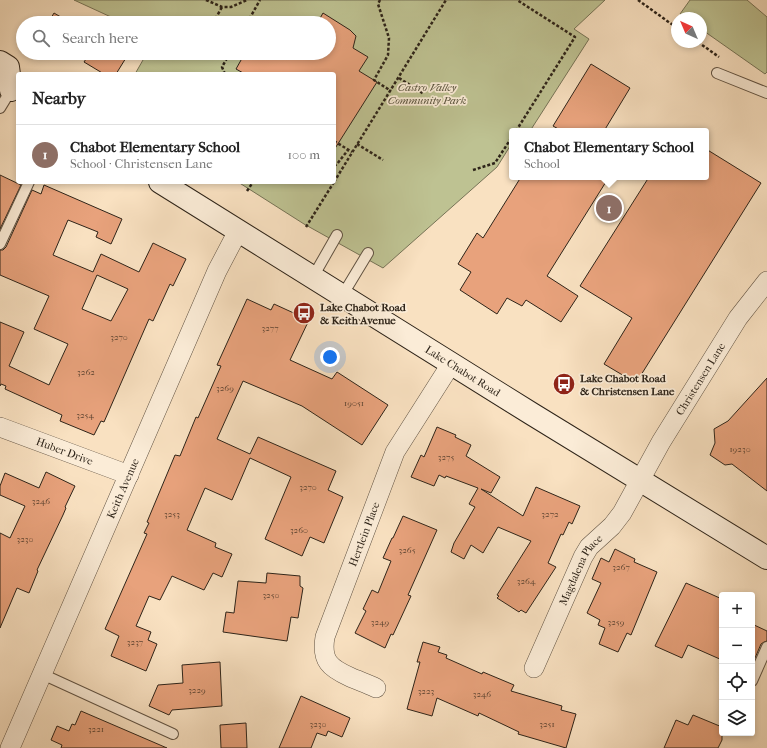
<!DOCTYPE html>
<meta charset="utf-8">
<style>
:root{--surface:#fff;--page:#f2f2f2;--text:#222;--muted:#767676;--line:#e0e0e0;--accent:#8f2418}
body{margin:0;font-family:"IM FELL French Canon",serif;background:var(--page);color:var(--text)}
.controls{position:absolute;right:12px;bottom:12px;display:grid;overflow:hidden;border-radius:4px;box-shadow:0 2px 6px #0003}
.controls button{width:36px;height:36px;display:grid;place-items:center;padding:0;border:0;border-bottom:1px solid var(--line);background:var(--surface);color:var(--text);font:20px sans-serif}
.compass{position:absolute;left:671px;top:12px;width:36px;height:36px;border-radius:50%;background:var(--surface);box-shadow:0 2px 6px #0003;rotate:316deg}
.you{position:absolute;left:330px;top:357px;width:14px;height:14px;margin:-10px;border:3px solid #fff;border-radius:50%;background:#1a73e8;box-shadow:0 0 0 6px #1a73e833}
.badge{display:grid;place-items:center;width:26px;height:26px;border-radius:50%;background:var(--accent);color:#fff;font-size:13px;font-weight:700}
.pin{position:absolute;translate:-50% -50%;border:2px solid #fff;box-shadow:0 1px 4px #0006}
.popup{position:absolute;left:509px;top:128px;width:200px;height:52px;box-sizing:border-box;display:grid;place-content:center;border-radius:4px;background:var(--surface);filter:drop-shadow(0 1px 3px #0005);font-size:13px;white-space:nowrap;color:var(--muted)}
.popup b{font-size:15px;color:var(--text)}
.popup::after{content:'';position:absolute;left:50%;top:100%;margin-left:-8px;border:8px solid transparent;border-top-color:var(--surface)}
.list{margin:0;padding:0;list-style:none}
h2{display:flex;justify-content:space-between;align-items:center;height:52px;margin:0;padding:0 16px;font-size:17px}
h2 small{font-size:13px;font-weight:400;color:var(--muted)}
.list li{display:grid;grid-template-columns:26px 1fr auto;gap:12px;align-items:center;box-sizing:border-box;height:60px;padding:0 16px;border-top:1px solid var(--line)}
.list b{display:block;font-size:15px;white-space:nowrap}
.list p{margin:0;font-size:13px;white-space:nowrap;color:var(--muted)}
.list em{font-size:13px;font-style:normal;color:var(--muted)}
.icon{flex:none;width:22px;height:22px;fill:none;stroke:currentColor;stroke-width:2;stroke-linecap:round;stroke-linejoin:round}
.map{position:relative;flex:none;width:767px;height:748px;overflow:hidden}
.search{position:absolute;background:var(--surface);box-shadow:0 2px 6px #0003;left:16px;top:16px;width:320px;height:44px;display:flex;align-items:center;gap:10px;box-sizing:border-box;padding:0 14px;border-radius:22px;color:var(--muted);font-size:15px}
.panel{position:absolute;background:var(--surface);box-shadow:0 2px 6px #0003;left:16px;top:72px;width:320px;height:112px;border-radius:4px}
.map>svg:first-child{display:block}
.green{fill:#bec292;stroke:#767356}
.building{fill:#e8a27c;stroke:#2e2419;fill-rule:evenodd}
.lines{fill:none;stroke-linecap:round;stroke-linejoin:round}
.service-casing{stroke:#615343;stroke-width:12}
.minor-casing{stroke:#615343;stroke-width:20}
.secondary-casing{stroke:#2e2419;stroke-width:24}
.path{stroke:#2e2419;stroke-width:2.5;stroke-dasharray:3 2;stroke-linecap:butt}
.service{stroke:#fbecd7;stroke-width:10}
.minor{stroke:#fbecd7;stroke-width:19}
.secondary{stroke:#fbecd7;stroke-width:22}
.labels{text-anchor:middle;stroke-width:3.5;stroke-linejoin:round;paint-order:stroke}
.number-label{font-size:9px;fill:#5c4432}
.park-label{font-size:11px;font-style:italic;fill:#59533d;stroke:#fbecd7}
.poi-label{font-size:11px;font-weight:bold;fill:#2e2419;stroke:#fbecd7;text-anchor:start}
.street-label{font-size:11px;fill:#2e2419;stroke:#fbecd7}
</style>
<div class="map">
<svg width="767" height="748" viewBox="0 0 767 748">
<rect width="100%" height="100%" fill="#f9e1c1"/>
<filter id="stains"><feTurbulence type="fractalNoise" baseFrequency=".005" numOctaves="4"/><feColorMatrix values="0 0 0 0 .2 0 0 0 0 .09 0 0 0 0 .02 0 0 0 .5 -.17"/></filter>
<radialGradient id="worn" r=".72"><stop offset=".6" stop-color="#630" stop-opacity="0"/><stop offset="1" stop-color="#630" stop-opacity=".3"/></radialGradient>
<!-- green -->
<g class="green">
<polygon points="74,0 605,0 574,29 589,39 530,131 512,131 512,143 497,167 383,268 304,224 238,182 334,182 334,74 135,74 147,53 329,53 329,23 124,23"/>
<polygon points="690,0 747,0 767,17 767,72 765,74 701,29 701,18 685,18 680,14"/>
</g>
<!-- building -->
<g class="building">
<polygon points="54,13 71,23 48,23"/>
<polygon points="323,13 350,30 356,36 353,48 368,57 359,71 377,82 334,150 334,74 245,74 236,69 245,53 329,53 329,23 311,23 314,19 318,22"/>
<polygon points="90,53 129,53 116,74 104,74 84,62"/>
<polygon points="591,64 630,88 604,131 562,131 553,126"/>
<polygon points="706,149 761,183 636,383 604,364 632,318 580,286 649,177 706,177"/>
<polygon points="0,175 21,185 0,229"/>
<polygon points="521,177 609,177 547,276 578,296 561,322 526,300 522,306 507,298 497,314 460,290 471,272 458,264 477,233 483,238"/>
<path d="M 44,185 L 122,219 L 111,244 L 96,237 L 98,232 L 68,220 L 53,255 L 93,272 L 101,254 L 139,272 L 153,243 L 186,259 L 173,286 L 170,284 L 153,321 L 149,319 L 104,422 L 101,421 L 94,435 L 60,421 L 62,415 L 5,389 L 6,386 L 1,384 L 0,386 L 0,322 L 24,332 L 9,366 L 49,385 L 68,344 L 34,329 L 49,296 L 0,275 L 0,250 L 3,250 L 6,247 L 32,190 L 41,194 ZM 97,275 L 128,289 L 111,321 L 82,309 Z"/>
<polygon points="247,299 271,310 274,304 309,320 290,360 332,379 337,372 388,405 362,445 302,406 243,381 217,439 250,454 258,437 336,471 328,490 343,497 324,543 310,537 302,556 265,539 291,477 250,458 232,500 205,488 187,530 216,543 215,547 232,554 222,577 213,573 204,590 172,576 160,600 149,596 136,626 151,632 148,640 157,644 146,671 111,656 119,636 105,629 147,534 144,533 149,523 147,522 175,455 180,456 196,417 198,418 221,366 217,365"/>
<polygon points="767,378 767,491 732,464 725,465 710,455 715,443 714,429 728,421"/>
<polygon points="437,427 456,435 455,437 471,445 466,456 500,477 491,493 481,489 523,516 536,487 580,506 572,524 569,522 563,535 561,534 548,563 556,567 526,613 521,610 519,612 497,598 499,596 497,595 531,541 498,527 483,553 471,545 464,559 451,552 454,543 475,507 469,504 478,488 446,476 445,478 439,475 434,486 411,477 421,455 424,457"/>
<polygon points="46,472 75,486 65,507 66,508 63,515 37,570 38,571 29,593 17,588 0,628 0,533 10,538 25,506 0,495 0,486 5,473 39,488"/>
<polygon points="403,516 437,530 408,595 411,596 393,635 391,634 385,648 355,633 366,611 363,609 372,590 378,593 391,561 383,558 392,538 393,538"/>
<polygon points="615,549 635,559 634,562 657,572 631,635 627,633 618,652 599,644 605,628 598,625 600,620 587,613 601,583 592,579 601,558 609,562"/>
<polygon points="267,573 300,576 300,586 303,588 298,618 291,617 287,641 223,632 226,612 234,613 238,581 266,583"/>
<polygon points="686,583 722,599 722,660 688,645 682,658 655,646"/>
<polygon points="752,624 767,631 767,641 764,642 761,644 752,665"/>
<polygon points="423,642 440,647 438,652 447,655 446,658 482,674 483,672 514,685 511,691 562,706 561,710 576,714 566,748 518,734 519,732 479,713 478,716 437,698 432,716 407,709 420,662 417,662"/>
<polygon points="220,662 222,706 172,710 169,715 149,706 158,685 183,683 182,665"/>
<polygon points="301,696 350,718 342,737 328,731 326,736 317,733 311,748 279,748"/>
<polygon points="81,711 167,748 61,748 62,745 51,740 57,726 69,731 72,724 75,725"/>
<polygon points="693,715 722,727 722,740 718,748 664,748 676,720 688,725"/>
<polygon points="246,723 247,748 221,748 220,725"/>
</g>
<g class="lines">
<!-- service casing -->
<g class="service-casing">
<g id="service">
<polyline points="717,73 767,93"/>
<polyline points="0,108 11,90"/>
<polyline points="0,244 29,182"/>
<polyline points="313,277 337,235"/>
<polyline points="342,296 368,253"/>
<polyline points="42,674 173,734"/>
<polyline points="752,681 767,647"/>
</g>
</g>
<!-- minor casing -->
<g class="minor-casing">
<g id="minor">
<path id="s1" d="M 0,427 L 129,475"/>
<path id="s2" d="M 534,668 L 583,557 L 589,547 L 612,526 L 622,513 L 661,442 L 738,318 L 767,281"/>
<path id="s3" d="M 376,688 C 368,684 359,681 350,677 C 330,668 321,661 325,637 L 395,452 L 451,364"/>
<path id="s4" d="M 10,748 L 217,271 L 238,231"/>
</g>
</g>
<!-- secondary casing -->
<g class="secondary-casing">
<g id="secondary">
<polyline points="0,62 8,67 11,90"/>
<path id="s5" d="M 160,182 L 532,414 L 767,558"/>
</g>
</g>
<!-- path -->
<g class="path">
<polyline points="206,0 222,7 231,7 247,0"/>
<polyline points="380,0 378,4 389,38 388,55 374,80 391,91"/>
<polyline points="638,0 677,28"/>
<polyline points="213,23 222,7"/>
<polyline points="247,23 260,0"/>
<polyline points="698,42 719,57"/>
<polyline points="225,74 222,67 230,53"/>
<polyline points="399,78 424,94"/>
<polyline points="516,131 575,37 517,0"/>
<polyline points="334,141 352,152"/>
<polyline points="357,144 383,160"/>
<polyline points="334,166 337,164 348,150"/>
<polyline points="473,170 495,163 512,137"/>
<polyline points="334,182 446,0"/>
<polyline points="247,191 253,182"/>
<polyline points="306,227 334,182"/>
</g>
<!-- service -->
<use href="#service" class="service"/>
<!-- minor -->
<use href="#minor" class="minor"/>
<!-- secondary -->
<use href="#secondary" class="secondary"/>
</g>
<!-- icons -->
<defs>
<g id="bus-disc" transform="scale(1.15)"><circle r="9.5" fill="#8f2418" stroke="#fbecd7"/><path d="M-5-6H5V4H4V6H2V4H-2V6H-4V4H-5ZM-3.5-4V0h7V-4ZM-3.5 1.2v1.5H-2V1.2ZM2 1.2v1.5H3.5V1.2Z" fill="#fff"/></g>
</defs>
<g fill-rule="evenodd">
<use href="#bus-disc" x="304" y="313"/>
<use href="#bus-disc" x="564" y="384"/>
</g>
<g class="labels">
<!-- number labels -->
<g class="number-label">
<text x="270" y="331">3277</text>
<text x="119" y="340">3270</text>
<text x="86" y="375">3262</text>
<text x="225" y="391">3269</text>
<text x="354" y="406">19051</text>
<text x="85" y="418">3254</text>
<text x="740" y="452">19230</text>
<text x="446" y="460">3275</text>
<text x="308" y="490">3270</text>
<text x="41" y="504">3246</text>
<text x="172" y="517">3253</text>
<text x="550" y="517">3272</text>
<text x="299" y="533">3260</text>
<text x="25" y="542">3230</text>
<text x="407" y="553">3265</text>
<text x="621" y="570">3267</text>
<text x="526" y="584">3264</text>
<text x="271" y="598">3250</text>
<text x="380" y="625">3249</text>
<text x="616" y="625">3259</text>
<text x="135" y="645">3237</text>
<text x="197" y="693">3229</text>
<text x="426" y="694">3223</text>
<text x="482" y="697">3246</text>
<text x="318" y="727">3230</text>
<text x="547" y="727">3251</text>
<text x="96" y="732">3221</text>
</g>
<!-- park labels -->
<g class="park-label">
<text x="427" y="91">Castro Valley<tspan x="427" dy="13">Community Park</tspan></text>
</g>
<!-- poi labels -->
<g class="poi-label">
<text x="320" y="311">Lake Chabot Road<tspan x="320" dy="13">&amp; Keith Avenue</tspan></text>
<text x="580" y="382">Lake Chabot Road<tspan x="580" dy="13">&amp; Christensen Lane</tspan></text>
</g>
<!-- street labels -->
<g class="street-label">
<text dy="4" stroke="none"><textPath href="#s5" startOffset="357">Lake Chabot Road</textPath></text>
<text dy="4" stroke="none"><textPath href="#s2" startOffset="336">Christensen Lane</textPath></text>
<text dy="4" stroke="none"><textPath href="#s1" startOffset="69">Huber Drive</textPath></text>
<text dy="4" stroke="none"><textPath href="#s4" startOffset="283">Keith Avenue</textPath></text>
<text dy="4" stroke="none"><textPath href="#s3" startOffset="191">Hertlein Place</textPath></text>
<text dy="4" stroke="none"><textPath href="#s2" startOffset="109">Magdalena Place</textPath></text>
</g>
</g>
<rect width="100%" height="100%" filter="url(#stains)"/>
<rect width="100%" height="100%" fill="url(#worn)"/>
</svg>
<div class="controls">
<button>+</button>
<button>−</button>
<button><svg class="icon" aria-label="locate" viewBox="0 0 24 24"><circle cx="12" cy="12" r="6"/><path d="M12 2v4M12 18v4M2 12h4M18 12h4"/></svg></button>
<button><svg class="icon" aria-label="layers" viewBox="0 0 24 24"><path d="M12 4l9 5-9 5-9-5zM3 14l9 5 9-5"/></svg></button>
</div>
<svg class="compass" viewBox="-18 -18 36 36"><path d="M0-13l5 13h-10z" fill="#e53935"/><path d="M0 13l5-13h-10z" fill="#767676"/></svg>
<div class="you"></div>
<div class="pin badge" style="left:609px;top:208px;background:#8d6e63">1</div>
<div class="popup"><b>Chabot Elementary School</b>School</div>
<div class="search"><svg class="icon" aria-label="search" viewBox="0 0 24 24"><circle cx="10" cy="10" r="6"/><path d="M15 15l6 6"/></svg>Search here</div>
<section class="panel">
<h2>Nearby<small></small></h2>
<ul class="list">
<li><span class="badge" style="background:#8d6e63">1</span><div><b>Chabot Elementary School</b><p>School · Christensen Lane</p></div><em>100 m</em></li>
</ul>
</section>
</div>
